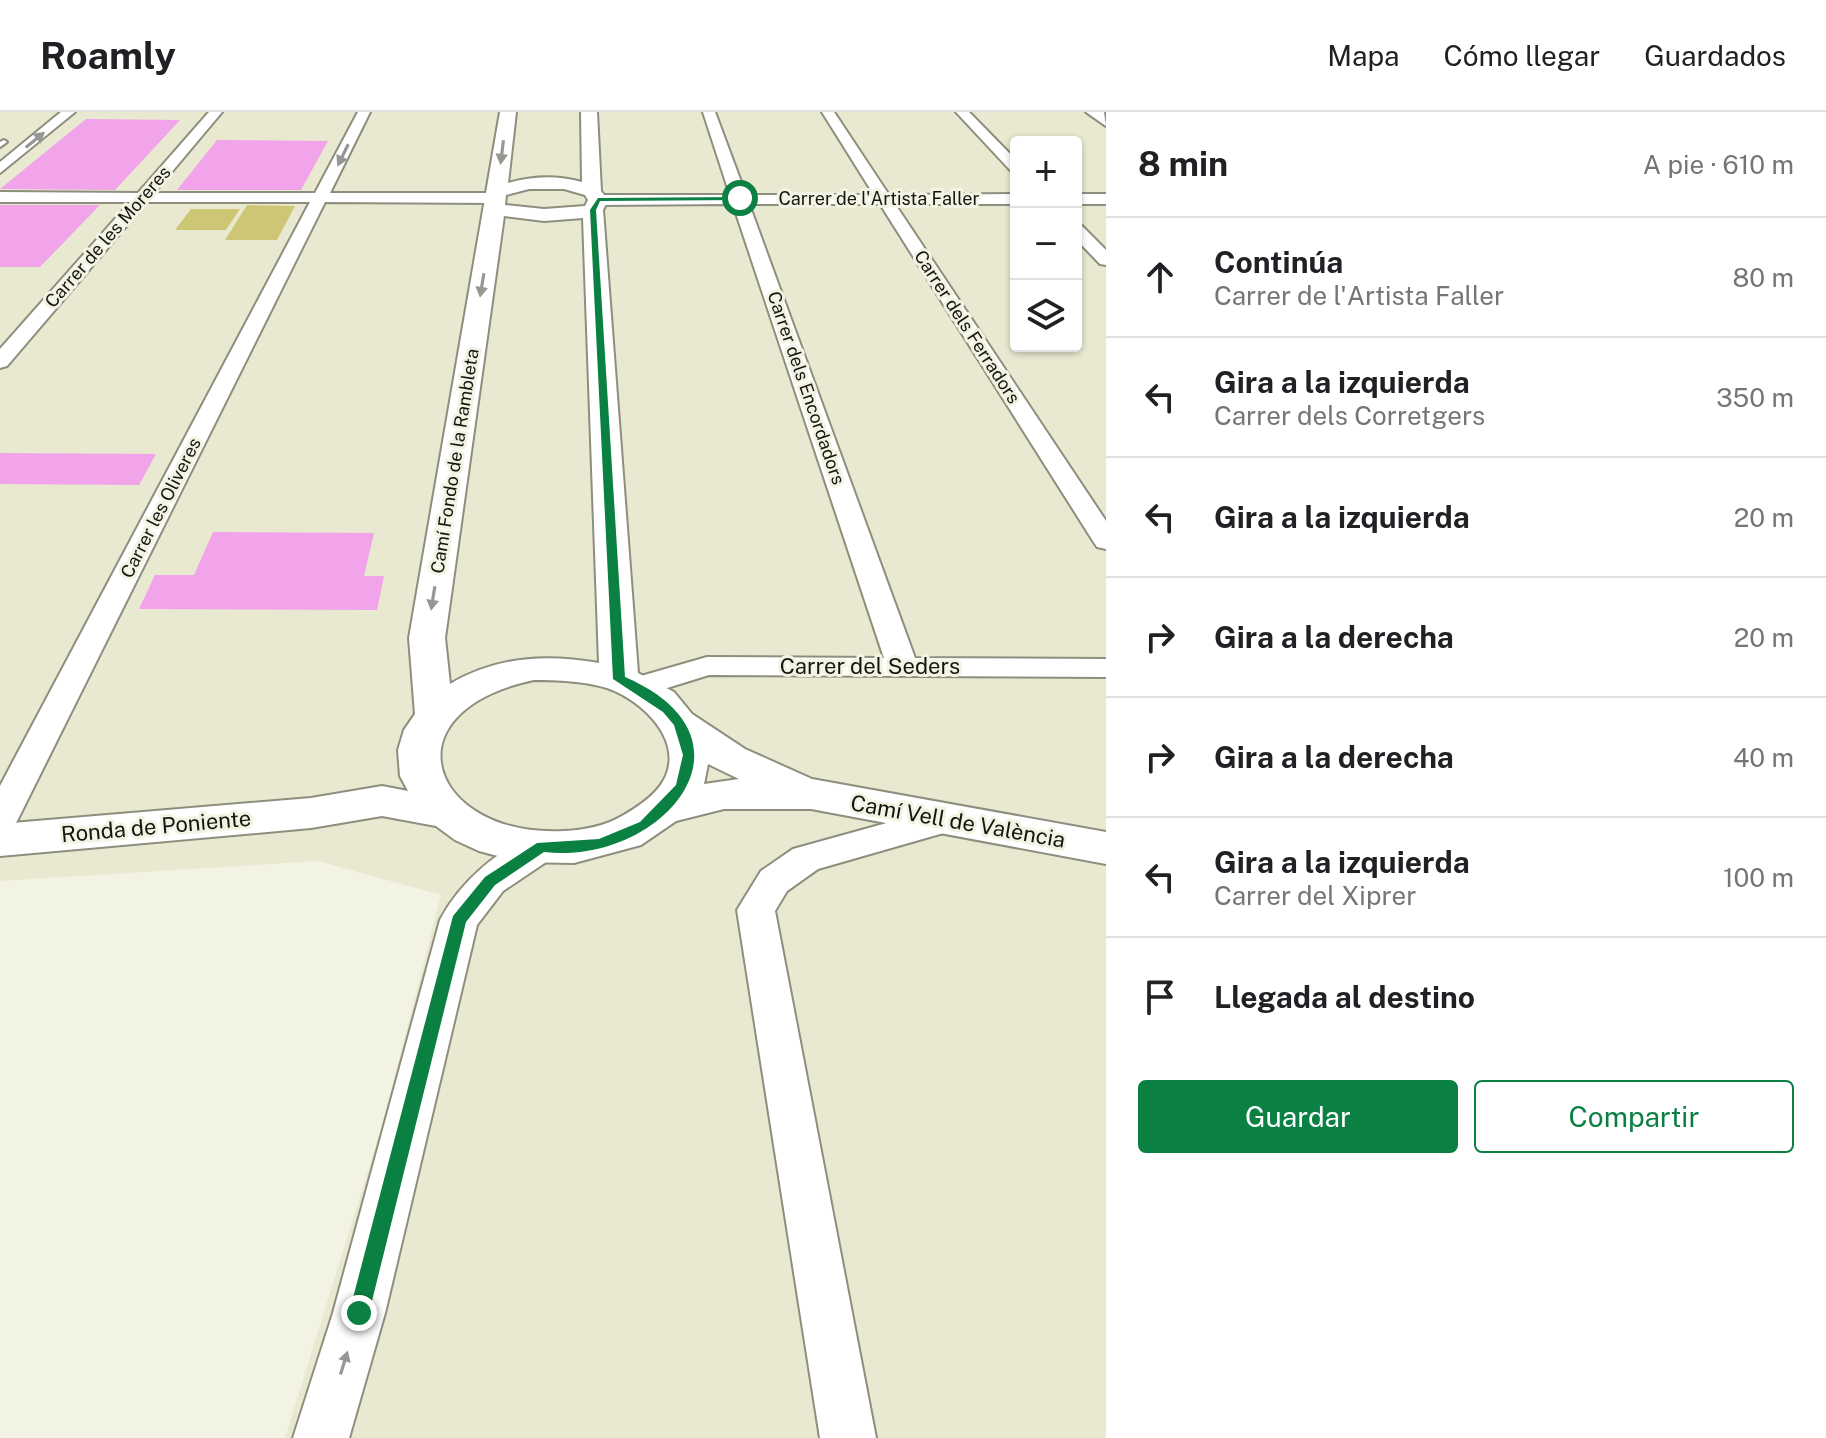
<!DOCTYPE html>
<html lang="es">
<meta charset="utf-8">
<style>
:root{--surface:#fff;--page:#f2f2f2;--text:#202124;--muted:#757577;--line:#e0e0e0;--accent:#0b8043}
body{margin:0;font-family:"Public Sans",sans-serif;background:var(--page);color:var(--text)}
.controls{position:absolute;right:24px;top:24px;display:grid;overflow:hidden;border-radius:8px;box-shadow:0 2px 6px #0004}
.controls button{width:72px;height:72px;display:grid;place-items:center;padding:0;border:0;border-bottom:2px solid var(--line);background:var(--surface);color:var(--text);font:40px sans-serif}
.stop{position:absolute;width:24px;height:24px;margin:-18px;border:6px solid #0b8043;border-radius:50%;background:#fff}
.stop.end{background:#0b8043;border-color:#fff;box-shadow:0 2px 8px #0008}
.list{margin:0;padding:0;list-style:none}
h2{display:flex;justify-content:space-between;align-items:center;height:104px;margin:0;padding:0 32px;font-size:34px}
h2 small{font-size:26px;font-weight:400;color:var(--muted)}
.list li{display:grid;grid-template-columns:52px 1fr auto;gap:24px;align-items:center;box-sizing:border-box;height:120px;padding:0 32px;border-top:2px solid var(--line)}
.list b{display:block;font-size:30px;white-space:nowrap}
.list p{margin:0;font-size:26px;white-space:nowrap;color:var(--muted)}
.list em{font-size:26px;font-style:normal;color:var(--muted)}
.actions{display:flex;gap:16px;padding:24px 32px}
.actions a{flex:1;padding:18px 0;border:2px solid var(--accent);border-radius:8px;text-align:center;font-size:28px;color:var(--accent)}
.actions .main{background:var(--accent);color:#fff}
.icon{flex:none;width:44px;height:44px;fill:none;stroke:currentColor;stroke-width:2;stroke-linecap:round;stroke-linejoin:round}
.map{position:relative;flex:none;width:1106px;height:1326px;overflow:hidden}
header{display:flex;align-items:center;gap:48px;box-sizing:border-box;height:112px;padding:0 40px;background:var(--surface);border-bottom:2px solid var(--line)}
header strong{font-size:38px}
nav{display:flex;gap:44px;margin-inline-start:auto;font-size:28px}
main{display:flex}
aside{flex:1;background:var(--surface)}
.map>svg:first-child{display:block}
.built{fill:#e9e8d0;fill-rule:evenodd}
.green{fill:#cdc775}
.building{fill:#f1a4e9}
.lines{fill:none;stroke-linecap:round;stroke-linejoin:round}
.service-casing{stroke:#8e8e7f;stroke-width:4}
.minor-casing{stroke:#8e8e7f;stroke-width:4}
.tertiary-casing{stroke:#8e8e7f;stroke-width:4}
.service{fill:#fff;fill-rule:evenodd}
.minor{fill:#fff;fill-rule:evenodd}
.tertiary{fill:#fff;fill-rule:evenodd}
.oneway{fill:#969693}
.route{fill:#0b8043}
.labels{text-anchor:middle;stroke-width:6;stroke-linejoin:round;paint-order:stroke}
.far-street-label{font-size:18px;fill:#161510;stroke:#f3f3e3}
.street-label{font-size:22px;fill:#161510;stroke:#f3f3e3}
</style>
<header>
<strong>Roamly</strong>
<nav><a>Mapa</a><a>Cómo llegar</a><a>Guardados</a></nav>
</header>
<main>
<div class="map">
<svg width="1106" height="1326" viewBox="0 0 1106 1326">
<rect width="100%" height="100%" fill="#f3f3e3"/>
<!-- built -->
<path class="built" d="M 0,0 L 1106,0 L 1106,1326 L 285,1326 L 384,1007 L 441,783 L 318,749 L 0,769 ZM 1016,30 L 1076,30 L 1076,234 L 1016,234 Z"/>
<!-- green -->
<g class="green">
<polygon points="247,93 295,94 277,128 225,128"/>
<polygon points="191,97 240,97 226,118 175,118"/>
</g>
<!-- building -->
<g class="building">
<polygon points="86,7 180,8 115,78 0,77"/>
<polygon points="217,28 328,29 301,78 177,78"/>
<polygon points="0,93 100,93 40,155 0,155"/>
<polygon points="0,341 156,342 139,373 0,372"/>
<polygon points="213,420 374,421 364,464 384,464 377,498 139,497 155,463 194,463"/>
</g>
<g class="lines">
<!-- service casing -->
<g class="service-casing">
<polygon id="service" points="4,28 7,30 0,35 0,30"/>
</g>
<!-- minor casing -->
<g class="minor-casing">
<g id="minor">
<polygon points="61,0 75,0 0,61 0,50"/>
<polygon points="209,0 222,0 154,81 315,81 358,0 370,0 330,81 495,81 503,86 495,91 325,90 18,707 13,716 0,720 0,674 310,90 147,90 7,254 0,256 0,237 130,90 0,90 0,80 138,81"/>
<polygon points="703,0 715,0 746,83 874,83 822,0 834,0 889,83 1016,82 1016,92 895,92 1106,409 1106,437 1097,435 1093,429 880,92 749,92 915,546 1106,547 1106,565 709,563 638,585 627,582 622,575 627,568 707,545 884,546 733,92 598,93 590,88 598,83 730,83"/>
<polygon points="956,0 969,0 1016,48 1016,60 1011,59"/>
<rect x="1076" y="82" width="30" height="10"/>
<polygon points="1076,113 1082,114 1106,138 1106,153 1100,152 1076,127"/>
<polygon points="948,694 961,698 966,707 961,716 818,757 787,779 775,799 876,1326 820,1326 737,798 761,759 793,737"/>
<path d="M 542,722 L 555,726 L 560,735 L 555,744 L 503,779 L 477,813 L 385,1201 L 349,1326 L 293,1326 L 333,1201 L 440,808 C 460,770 500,734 542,722 Z"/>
</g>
</g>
<!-- tertiary casing -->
<g class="tertiary-casing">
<g id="tertiary">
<path d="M 500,0 L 516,0 L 508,71 C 532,64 557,63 582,70 L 581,0 L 597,0 L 601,79 L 608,88 L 603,98 L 638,561 L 674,580 L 692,602 L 745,637 L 812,667 L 1106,720 L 1106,752 L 811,697 L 724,697 L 676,709 L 641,733 L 574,751 L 520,750 L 479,739 L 455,728 L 436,714 L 382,704 L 311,716 L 0,744 L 0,712 L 311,686 L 382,674 L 408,679 L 400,664 L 398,638 L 404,618 L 415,602 L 409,526 ZM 529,77 L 564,77 L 585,83 L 588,88 L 585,94 L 544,97 L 505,93 L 506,83 ZM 504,104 L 544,109 L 583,106 L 599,551 C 547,542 497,544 450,572 L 445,526 ZM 534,568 C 558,568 584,569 607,576 C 643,588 690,633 660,674 C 651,686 636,696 622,704 C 605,714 584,718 564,719 C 431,726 383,600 534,568 ZM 708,652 L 739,667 L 704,672 Z"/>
<polygon points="1086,0 1104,0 1106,14"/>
</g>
</g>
<!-- service -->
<use href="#service" class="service"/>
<!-- minor -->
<use href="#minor" class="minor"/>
<!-- tertiary -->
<use href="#tertiary" class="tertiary"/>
</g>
<!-- one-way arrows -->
<defs><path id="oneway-solid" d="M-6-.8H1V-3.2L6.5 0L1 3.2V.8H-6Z" transform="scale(2)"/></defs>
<g class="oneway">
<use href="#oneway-solid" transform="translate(35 28) rotate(-39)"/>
<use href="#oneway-solid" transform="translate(502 40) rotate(97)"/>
<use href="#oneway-solid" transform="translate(343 43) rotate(116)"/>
<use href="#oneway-solid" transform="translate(482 173) rotate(99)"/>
<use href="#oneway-solid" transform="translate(433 486) rotate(99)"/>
<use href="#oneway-solid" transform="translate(344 1251) rotate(-73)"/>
</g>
<!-- route -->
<path class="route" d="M 740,85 L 742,88 L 600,89 L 596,98 L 625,565 C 770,628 660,754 544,740 L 495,773 L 466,810 L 369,1201 L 366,1208 L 359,1211 L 352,1208 L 349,1201 L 453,804 L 485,765 L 537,731 L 599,727 L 640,710 L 676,673 L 683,643 L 674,613 L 663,600 L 613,567 L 590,98 L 598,86 Z"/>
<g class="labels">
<!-- far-street labels -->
<g class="far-street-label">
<text x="879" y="93">Carrer de l'Artista Faller</text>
<text transform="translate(108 125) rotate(-49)" y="6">Carrer de les Moreres</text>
<text transform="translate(967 215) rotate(57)" y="6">Carrer dels Ferradors</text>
<text transform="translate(806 276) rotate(71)" y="6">Carrer dels Encordadors</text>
<text transform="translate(455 349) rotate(-81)" y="6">Camí Fondo de la Rambleta</text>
<text transform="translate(161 396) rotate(-63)" y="6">Carrer les Oliveres</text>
</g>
<!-- street labels -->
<g class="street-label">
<text x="870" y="562">Carrer del Seders</text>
<text transform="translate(958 709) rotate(10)" y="8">Camí Vell de València</text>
<text transform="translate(156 714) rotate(-5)" y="8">Ronda de Poniente</text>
</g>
</g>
</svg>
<div class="controls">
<button>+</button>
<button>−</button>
<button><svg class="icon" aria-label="layers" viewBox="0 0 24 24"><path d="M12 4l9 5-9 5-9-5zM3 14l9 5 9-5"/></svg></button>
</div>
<div class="stop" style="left:740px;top:86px"></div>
<div class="stop end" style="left:359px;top:1201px"></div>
</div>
<aside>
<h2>8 min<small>A pie · 610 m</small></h2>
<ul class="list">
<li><svg class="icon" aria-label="ahead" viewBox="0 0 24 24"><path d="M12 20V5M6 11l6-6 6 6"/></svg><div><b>Continúa</b><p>Carrer de l'Artista Faller</p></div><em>80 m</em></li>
<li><svg class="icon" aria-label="left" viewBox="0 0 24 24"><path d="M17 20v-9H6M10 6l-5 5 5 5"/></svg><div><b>Gira a la izquierda</b><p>Carrer dels Corretgers</p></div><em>350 m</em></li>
<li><svg class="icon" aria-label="left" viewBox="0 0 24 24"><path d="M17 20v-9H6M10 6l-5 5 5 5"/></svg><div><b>Gira a la izquierda</b></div><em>20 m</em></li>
<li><svg class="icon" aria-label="right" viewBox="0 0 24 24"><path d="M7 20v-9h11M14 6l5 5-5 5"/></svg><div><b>Gira a la derecha</b></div><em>20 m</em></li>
<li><svg class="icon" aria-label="right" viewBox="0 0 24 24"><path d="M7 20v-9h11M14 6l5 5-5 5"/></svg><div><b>Gira a la derecha</b></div><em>40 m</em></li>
<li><svg class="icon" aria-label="left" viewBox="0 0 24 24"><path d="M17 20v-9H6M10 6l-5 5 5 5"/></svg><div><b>Gira a la izquierda</b><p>Carrer del Xiprer</p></div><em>100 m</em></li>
<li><svg class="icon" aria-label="arrive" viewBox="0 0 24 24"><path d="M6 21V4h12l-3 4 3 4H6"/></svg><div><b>Llegada al destino</b></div></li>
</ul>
<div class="actions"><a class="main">Guardar</a><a>Compartir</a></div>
</aside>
</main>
